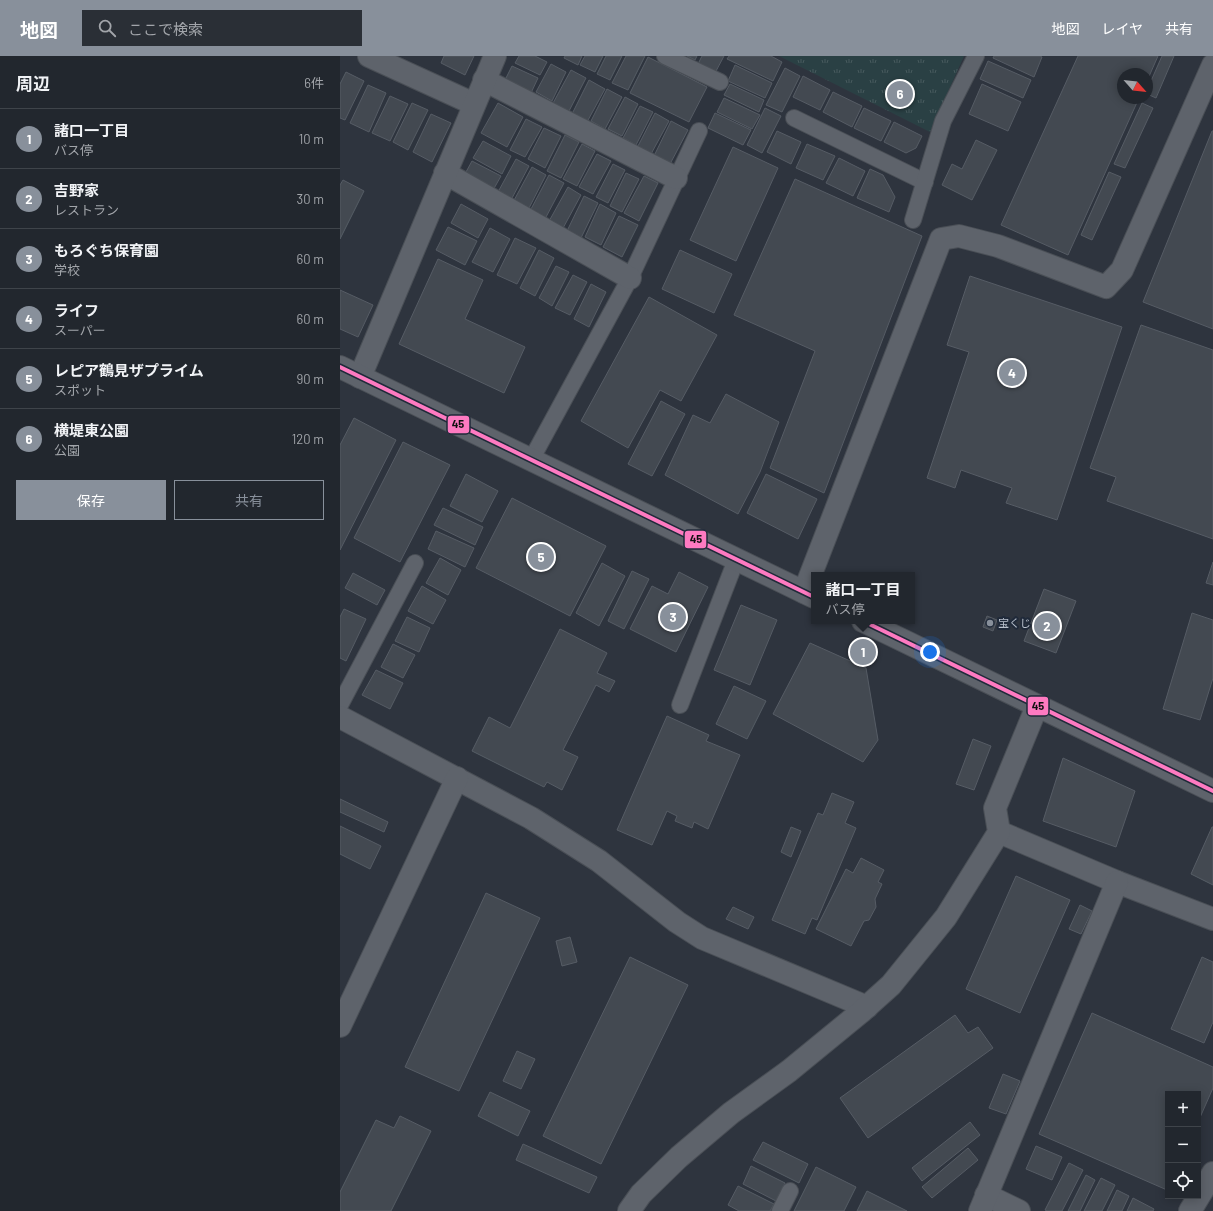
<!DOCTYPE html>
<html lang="ja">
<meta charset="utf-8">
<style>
:root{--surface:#22272e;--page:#2a2f36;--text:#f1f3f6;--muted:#a2a5aa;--line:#3f444a;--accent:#88909b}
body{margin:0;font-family:Barlow,"Noto Sans JP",sans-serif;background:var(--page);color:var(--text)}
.controls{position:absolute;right:12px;bottom:12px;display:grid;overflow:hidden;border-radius:0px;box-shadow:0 2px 10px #0003}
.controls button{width:36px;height:36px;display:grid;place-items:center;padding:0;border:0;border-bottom:1px solid var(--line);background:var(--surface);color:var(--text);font:20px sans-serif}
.compass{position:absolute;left:777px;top:12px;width:36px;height:36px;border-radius:50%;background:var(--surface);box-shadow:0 2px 10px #0003;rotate:117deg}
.you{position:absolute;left:590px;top:596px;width:14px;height:14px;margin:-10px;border:3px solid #fff;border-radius:50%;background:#1a73e8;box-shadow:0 0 0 6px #1a73e833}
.badge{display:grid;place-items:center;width:26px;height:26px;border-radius:50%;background:var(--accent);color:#fff;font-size:13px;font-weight:700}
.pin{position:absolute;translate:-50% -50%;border:2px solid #fff;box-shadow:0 1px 4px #0006}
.popup{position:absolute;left:471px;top:516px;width:104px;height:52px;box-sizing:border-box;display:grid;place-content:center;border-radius:0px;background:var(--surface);filter:drop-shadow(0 1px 3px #0005);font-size:13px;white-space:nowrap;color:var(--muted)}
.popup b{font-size:15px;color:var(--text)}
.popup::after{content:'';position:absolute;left:50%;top:100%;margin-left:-8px;border:8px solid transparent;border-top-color:var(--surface)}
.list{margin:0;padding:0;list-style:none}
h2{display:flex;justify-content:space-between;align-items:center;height:52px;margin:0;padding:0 16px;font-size:17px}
h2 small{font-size:13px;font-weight:400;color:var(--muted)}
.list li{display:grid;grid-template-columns:26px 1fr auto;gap:12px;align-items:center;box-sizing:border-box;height:60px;padding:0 16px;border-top:1px solid var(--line)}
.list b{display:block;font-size:15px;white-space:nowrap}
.list p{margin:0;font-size:13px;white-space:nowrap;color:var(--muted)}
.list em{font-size:13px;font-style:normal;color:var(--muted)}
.actions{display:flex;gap:8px;padding:12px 16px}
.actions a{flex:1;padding:9px 0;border:1px solid var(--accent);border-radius:0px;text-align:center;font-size:14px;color:var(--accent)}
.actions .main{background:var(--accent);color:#fff}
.icon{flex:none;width:22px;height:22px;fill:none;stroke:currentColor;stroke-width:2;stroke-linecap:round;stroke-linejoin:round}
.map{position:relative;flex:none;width:873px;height:1155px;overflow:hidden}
header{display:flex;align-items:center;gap:24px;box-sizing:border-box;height:56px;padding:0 20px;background:var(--accent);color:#fff}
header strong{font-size:19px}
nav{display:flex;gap:22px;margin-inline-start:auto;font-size:14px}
.search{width:280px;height:36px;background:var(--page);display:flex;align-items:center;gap:10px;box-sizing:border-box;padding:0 14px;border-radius:0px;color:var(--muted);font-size:15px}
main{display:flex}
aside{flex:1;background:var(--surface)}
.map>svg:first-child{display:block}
.park{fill:url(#park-tufts)}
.building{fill:#434951;stroke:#565c65}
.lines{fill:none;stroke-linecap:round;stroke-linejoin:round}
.service-casing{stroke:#4a4f56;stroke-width:18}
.minor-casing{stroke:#4a4f56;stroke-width:24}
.tertiary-casing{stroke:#4a4f56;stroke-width:24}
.service{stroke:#5e636b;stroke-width:16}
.minor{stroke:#5e636b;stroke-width:22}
.tertiary{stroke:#5e636b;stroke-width:22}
.bus-1-casing{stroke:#202a3a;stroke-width:7}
.bus-1{stroke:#fe7ac1;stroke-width:4}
.poi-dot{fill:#88909b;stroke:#202a3a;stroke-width:1.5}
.labels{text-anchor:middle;stroke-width:4;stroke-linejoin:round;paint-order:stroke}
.poi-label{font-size:11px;fill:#b9c1cd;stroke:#202a3a;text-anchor:start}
.line-badge{stroke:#202a3a;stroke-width:1.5}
.pale-badge-label{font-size:11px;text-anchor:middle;font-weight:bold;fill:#111}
</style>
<header>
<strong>地図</strong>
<div class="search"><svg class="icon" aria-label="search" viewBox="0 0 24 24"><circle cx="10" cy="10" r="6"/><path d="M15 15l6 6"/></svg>ここで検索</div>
<nav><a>地図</a><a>レイヤ</a><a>共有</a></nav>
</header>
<main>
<aside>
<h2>周辺<small>6件</small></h2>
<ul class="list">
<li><span class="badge">1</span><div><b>諸口一丁目</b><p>バス停</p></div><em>10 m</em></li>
<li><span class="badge">2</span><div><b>吉野家</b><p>レストラン</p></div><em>30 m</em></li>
<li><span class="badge">3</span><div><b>もろぐち保育園</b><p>学校</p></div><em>60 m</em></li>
<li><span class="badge">4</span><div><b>ライフ</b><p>スーパー</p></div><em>60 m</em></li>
<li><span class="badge">5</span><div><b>レピア鶴見ザプライム</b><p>スポット</p></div><em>90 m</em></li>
<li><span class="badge">6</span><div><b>横堤東公園</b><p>公園</p></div><em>120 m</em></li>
</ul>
<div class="actions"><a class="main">保存</a><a>共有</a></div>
</aside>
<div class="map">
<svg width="873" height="1155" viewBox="0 0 873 1155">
<defs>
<pattern id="park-tufts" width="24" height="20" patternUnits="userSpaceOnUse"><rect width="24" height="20" fill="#2a4044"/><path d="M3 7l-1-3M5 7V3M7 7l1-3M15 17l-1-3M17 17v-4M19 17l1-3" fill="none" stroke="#475a5e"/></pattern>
</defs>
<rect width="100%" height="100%" fill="#2e343e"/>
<!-- park -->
<polygon class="park" points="439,0 624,0 590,76"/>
<!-- building -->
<g class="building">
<polygon points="104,0 134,0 125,19 101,7"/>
<polygon points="179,0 195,0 207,6 200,19 175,7"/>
<polygon points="225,0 242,0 238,9 224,2"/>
<polygon points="245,0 263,0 255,16 240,9"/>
<polygon points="266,0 282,0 270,24 257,18"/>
<polygon points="286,0 305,0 288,34 272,27"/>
<polygon points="347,0 357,0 355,4"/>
<polygon points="362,0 384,0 375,17 358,8"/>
<polygon points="389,0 431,0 442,6 433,25 387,3"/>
<polygon points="654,0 700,0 702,1 694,21 653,2"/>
<polygon points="738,0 818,0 807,25 807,18 783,18 783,42 799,42 728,199 661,169"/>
<polygon points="822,0 834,0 816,42 807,38 807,34"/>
<polygon points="308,1 367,31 349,66 290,37"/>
<polygon points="648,5 691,24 683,42 640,23"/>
<polygon points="211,8 226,16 212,45 196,36"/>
<polygon points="395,9 432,27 425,42 388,25"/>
<polygon points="172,10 198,22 191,37 165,24"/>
<polygon points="445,12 460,20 442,56 426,49"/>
<polygon points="231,14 246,22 228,57 212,49"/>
<polygon points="6,16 24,25 5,64 0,62 0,28"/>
<polygon points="463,20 490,34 480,54 453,41"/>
<polygon points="249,24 265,33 247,66 232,58"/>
<polygon points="390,28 424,44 419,56 384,39"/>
<polygon points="642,28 681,46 668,75 629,58"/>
<polygon points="28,29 46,37 29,76 10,67"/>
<polygon points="267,33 282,41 265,73 251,65"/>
<polygon points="493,36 522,50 512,71 483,56"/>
<polygon points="50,40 68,48 50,85 32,77"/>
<polygon points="285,41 298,48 282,80 268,73"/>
<polygon points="384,42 420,59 412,73 377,56"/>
<polygon points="72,47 88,54 68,94 53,86"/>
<polygon points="158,47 183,61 167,91 141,77"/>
<polygon points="802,47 813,52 785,112 774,108"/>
<polygon points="300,50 313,56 296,89 283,82"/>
<polygon points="425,52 441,60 422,97 407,89"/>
<polygon points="524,52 551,65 541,85 514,72"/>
<polygon points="315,57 329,65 311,98 298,90"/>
<polygon points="375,57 411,74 403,89 368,72"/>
<polygon points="91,58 111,67 92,106 73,96"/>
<polygon points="186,63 202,71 185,101 170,94"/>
<polygon points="331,65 348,74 330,108 314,100"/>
<polygon points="554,66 582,80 576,92 566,97 544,86"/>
<polygon points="204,72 221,80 205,112 188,103"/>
<polygon points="437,75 461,86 451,108 427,96"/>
<polygon points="872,75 873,75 873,273 803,246"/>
<polygon points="225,79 239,86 221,122 207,115"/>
<polygon points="636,84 657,94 632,144 602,129 612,108 622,113"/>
<polygon points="143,85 171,100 162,118 133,102"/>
<polygon points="242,88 255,95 237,130 223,123"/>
<polygon points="467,88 495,100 483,124 456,112"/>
<polygon points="393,91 438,112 396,205 350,184"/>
<polygon points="257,98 271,105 253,138 239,131"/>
<polygon points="499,102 525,115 513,140 486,127"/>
<polygon points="176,103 189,110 171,144 158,136"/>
<polygon points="132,105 161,120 152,136 126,116"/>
<polygon points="273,108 285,114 268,147 256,141"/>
<polygon points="192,111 206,119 187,156 172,148"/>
<polygon points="530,113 543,119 555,141 549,156 517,142"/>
<polygon points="769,116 781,121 752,184 741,179"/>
<polygon points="286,117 299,123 282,156 270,150"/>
<polygon points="209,119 224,127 205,163 190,155"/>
<polygon points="304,120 318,127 299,165 284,157"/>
<polygon points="455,123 582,180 484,437 430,412 475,295 394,259"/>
<polygon points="3,124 24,135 0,183 0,129"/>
<polygon points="228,131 241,139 222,174 208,167"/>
<polygon points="244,140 258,147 241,182 227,175"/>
<polygon points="121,148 148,163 138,182 111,167"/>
<polygon points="260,148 276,157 261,189 245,181"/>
<polygon points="279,160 298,169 282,201 263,191"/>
<polygon points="108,171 137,185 125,209 96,194"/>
<polygon points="150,172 170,183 153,216 132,206"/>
<polygon points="175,182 196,192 177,228 157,219"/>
<polygon points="199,194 214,202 195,240 180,232"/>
<polygon points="340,194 392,218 374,257 322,233"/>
<polygon points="98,203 143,224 125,263 185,291 164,337 59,288"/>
<polygon points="216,210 229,216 212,250 199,242"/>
<polygon points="233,219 247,226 230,259 215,252"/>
<polygon points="630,220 782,271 717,464 666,447 672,432 621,414 615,432 587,422 629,296 607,289"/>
<polygon points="251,228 266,236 249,271 234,263"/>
<polygon points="0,234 33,249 18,281 0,273"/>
<polygon points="309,241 377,279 341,345 320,334 288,392 241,365"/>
<polygon points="801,269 873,294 873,483 767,445 776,421 750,412"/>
<polygon points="386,338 439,366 420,416 398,458 325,419 353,359 370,367"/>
<polygon points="321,345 345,358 312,420 288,408"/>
<polygon points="14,362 56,384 0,494 0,389"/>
<polygon points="63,386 110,409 60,506 14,482"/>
<polygon points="126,418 158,435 142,466 110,450"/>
<polygon points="426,418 477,443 458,483 407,457"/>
<polygon points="172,442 266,490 230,560 136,512"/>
<polygon points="103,452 143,471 135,489 94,469"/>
<polygon points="96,475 134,492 125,511 88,493"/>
<polygon points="100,502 121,514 108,539 86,527"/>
<polygon points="873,506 873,529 866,527"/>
<polygon points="262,507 285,520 259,570 236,557"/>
<polygon points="292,515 309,523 284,573 268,565"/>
<polygon points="339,516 368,531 336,596 290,573 312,530 328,538"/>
<polygon points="13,517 45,534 37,549 5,532"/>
<polygon points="82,530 106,544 93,568 68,555"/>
<polygon points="704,533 736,545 716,597 684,585"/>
<polygon points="401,549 437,564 410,629 374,614"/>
<polygon points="4,553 26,563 6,605 0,602 0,561"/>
<polygon points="852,557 873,564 873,622 860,664 823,653"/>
<polygon points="647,560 657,564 653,575 643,571"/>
<polygon points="67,561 90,572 79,596 55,585"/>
<polygon points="220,573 267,597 257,617 275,625 269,636 256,629 223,694 238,701 222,734 207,726 204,731 132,695 149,661 170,672"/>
<polygon points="470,587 526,612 538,684 523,706 433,658"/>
<polygon points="53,588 75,599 63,622 41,611"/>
<polygon points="36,614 63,627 50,653 22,639"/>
<polygon points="394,630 426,645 407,683 376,668"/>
<polygon points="327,660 369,679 366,685 400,699 368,773 354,766 352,772 335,765 337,760 327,755 312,789 277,774"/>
<polygon points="633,683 651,690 634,734 616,728"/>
<polygon points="723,702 795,735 776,791 703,765"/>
<polygon points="492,737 514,746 505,767 516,772 477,864 472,862 465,878 432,864 478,757 483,759"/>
<polygon points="0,743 48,766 44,776 0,756"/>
<polygon points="0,770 41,790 30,813 0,798"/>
<polygon points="451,771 461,775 451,801 441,796"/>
<polygon points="872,771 873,771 873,829 851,818"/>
<polygon points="521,802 544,814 538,826 542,828 535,843 536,851 529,864 524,865 511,890 476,873 506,813 513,817"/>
<polygon points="676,820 730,844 680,957 626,933"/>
<polygon points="146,837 200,862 119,1035 65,1011"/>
<polygon points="740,849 752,855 741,878 729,873"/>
<polygon points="393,851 414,861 408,873 386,863"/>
<polygon points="230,881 237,906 222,910 216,885"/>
<polygon points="290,901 348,929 261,1108 203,1080"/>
<polygon points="862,901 873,906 873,966 864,987 831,973"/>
<polygon points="752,957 873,1011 873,1032 858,1066 858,1038 828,1038 827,1134 699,1078"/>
<polygon points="615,959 628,977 638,971 653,992 528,1082 500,1042"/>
<polygon points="177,995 195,1003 181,1033 163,1025"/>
<polygon points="663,1018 680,1025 666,1058 649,1052"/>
<polygon points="150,1036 190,1055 178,1080 138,1060"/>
<polygon points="60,1060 91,1075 51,1155 0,1155 0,1136 36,1064 54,1072"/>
<polygon points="630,1066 640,1079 582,1125 572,1112"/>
<polygon points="423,1086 468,1108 459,1127 413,1104"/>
<polygon points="183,1088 257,1121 249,1137 176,1104"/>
<polygon points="696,1090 722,1101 712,1124 686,1113"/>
<polygon points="628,1092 638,1104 592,1142 582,1131"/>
<polygon points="729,1107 743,1114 722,1155 707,1155 705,1154"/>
<polygon points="411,1110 445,1127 436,1145 403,1128"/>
<polygon points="476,1111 516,1131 504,1155 454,1155"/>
<polygon points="746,1119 755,1124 740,1155 728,1155"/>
<polygon points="761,1122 775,1129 762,1155 744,1155"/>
<polygon points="398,1130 434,1148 430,1155 399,1155 388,1149"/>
<polygon points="777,1134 789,1140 782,1155 767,1155"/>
<polygon points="527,1135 567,1155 517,1155"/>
<polygon points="793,1142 814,1153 813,1155 787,1155"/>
</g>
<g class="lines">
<!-- service casing -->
<g class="service-casing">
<g id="service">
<polyline points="325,0 380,26"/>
<polyline points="454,62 585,126"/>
<polyline points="573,164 603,65 636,0"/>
<polyline points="191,404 290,222 359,75"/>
<polyline points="0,649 75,507"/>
<polyline points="340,649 396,504"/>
<polyline points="440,1155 450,1135"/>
</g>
</g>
<!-- minor casing -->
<g class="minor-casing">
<g id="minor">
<polyline points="29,0 134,48"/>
<polyline points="144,24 336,122"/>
<polyline points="105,117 290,222"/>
<polyline points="20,321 155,0"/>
<polyline points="464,536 601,183 619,180 658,190 766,231 782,214 873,9"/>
<polyline points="0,661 191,762 259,805 337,866 362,882 527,951"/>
<polyline points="659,776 777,826 873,863"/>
<polyline points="0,970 117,722"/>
<polyline points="646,1139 679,1155"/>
<polyline points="289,1155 301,1138 339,1101 391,1057 449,1015 521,956 551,929 606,861 659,776 655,752 697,650"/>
<polyline points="640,1155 777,826"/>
<polyline points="850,1155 873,1117"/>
</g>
</g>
<!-- tertiary casing -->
<g class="tertiary-casing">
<g id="tertiary">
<polyline points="0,311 474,541"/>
<polyline points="523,565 873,735"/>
</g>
</g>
<!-- service -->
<use href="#service" class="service"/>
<!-- minor -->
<use href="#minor" class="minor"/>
<!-- tertiary -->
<use href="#tertiary" class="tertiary"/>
<!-- bus-1 casing -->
<g class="bus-1-casing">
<g id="bus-1">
<polyline points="0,311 474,541"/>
<polyline points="523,565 873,735"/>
</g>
</g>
<!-- bus-1 -->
<use href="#bus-1" class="bus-1"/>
</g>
<!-- markers -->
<circle class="poi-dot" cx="650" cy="567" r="4"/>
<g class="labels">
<!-- poi labels -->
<g class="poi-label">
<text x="658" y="571">宝くじ</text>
</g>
</g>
<g class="line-badge">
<rect x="107" y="359" width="23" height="19" rx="4" fill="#fe7ac1"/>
<rect x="344" y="474" width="23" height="19" rx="4" fill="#fe7ac1"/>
<rect x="687" y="640" width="22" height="20" rx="4" fill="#fe7ac1"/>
</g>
<g class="pale-badge-label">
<text x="118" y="372">45</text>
<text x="356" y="487">45</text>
<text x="698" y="654">45</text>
</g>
</svg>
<div class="controls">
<button>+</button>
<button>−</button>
<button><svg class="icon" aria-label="locate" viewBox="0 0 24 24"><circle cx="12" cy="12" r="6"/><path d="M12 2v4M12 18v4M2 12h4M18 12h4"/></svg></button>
</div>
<svg class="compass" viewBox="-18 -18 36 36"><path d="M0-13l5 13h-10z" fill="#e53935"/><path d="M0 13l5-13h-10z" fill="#a2a5aa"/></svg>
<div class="you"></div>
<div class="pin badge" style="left:523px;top:596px">1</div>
<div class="popup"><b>諸口一丁目</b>バス停</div>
<div class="pin badge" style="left:707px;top:570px">2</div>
<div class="pin badge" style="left:333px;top:561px">3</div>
<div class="pin badge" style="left:672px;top:317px">4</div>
<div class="pin badge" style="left:201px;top:501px">5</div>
<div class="pin badge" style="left:560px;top:38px">6</div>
</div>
</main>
